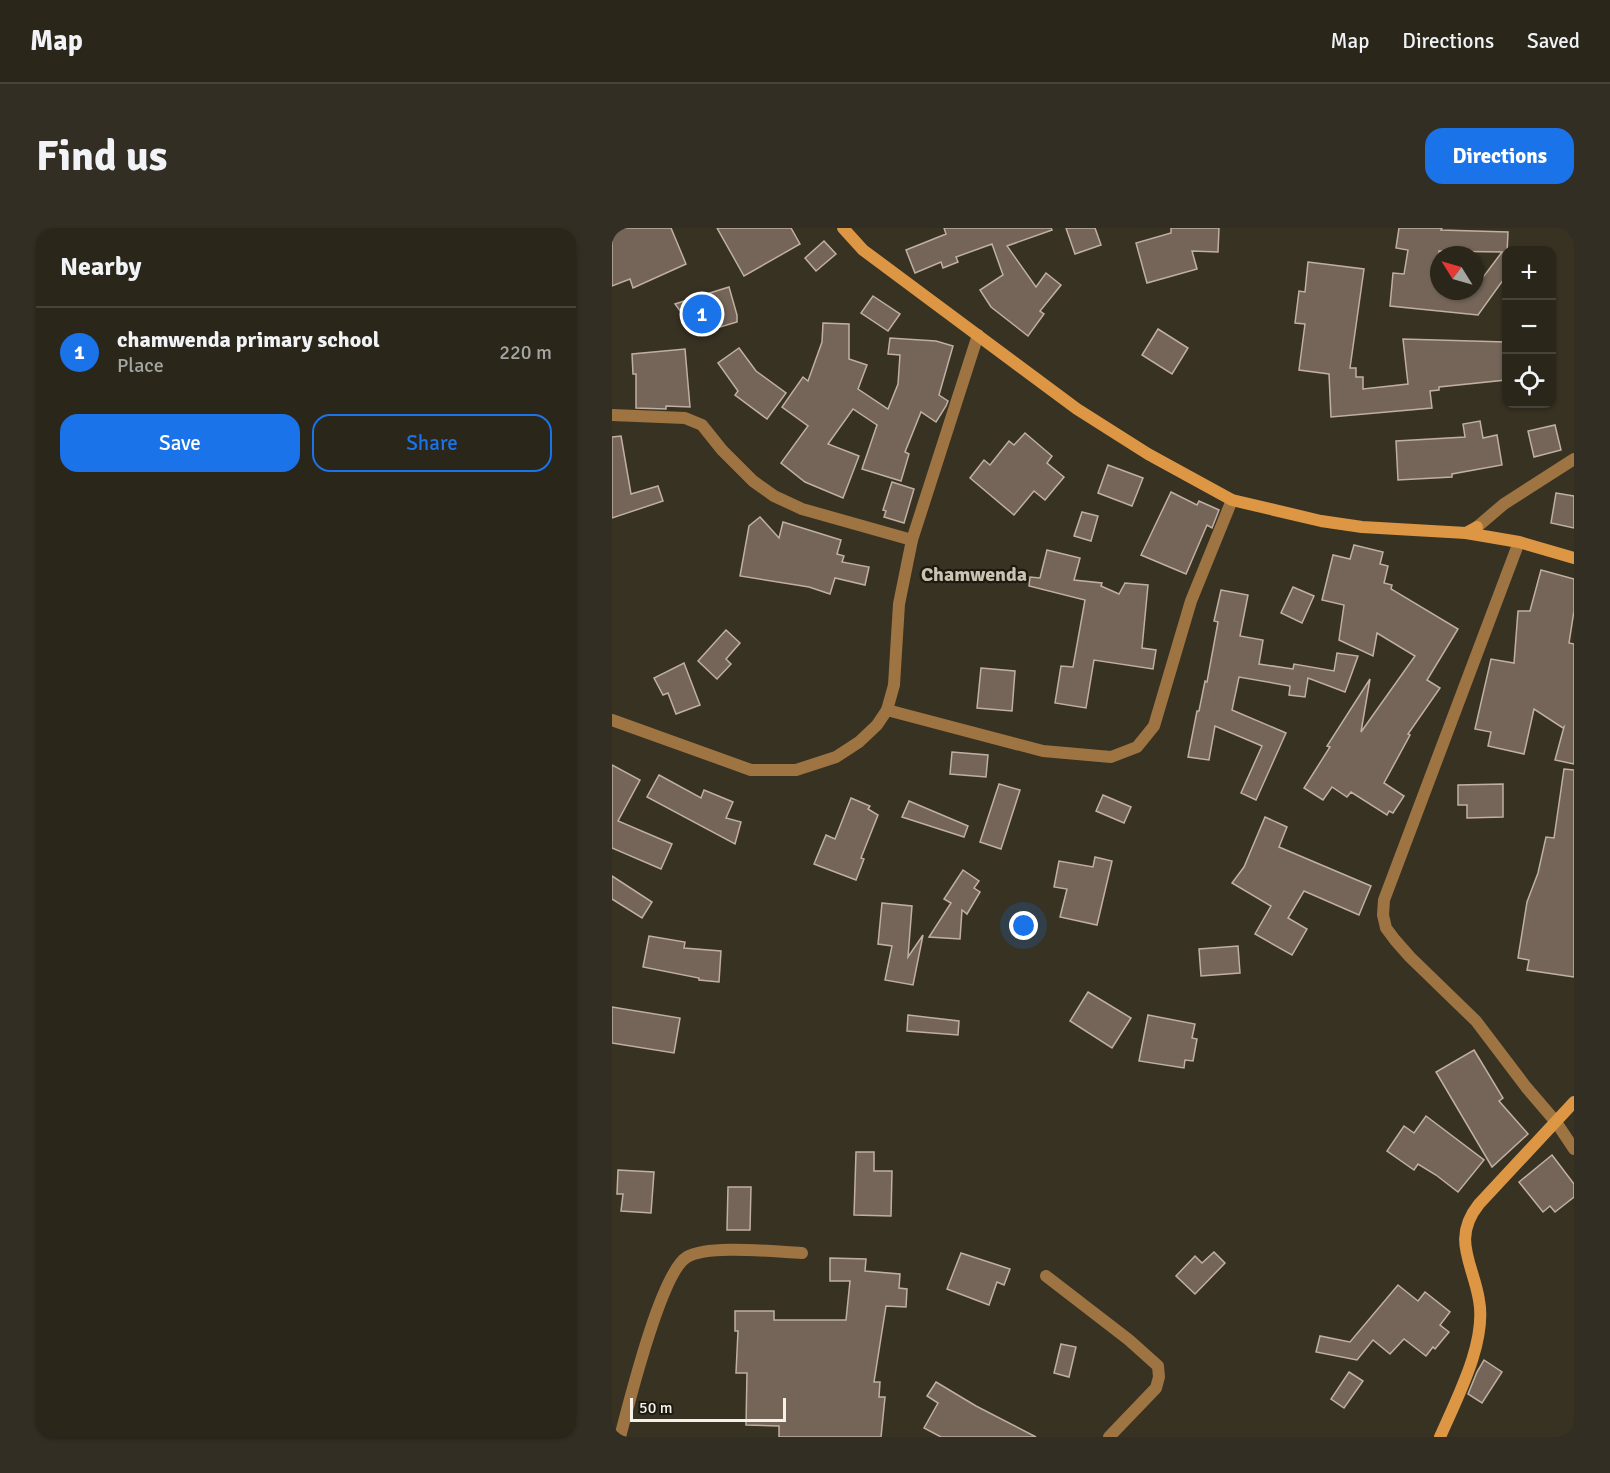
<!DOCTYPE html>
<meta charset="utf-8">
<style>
:root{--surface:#2a261a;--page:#322e23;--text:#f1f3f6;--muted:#a5a5a2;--line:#464339;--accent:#1a73e8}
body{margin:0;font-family:Signika,sans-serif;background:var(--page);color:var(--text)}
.controls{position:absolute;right:18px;top:18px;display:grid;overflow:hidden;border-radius:12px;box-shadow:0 2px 4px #0004}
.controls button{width:54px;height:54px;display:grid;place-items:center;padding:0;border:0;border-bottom:2px solid var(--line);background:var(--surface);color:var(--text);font:30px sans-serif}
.compass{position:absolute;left:818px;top:18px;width:54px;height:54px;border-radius:50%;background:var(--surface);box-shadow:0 2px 4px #0004;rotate:307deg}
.scale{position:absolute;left:18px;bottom:15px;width:156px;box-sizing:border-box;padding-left:6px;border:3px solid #f5f1e7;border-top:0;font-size:16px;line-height:21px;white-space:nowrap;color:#f5f1e7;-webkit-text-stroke:4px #1d1a13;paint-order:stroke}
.you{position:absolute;left:412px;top:698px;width:21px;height:21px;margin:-15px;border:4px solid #fff;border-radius:50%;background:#1a73e8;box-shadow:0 0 0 9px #1a73e833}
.badge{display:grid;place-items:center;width:39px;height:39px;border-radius:50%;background:var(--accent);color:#fff;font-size:20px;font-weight:700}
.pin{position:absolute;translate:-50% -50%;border:3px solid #fff;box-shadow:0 2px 6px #0006}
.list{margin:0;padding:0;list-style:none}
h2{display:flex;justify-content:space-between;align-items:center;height:78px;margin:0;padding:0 24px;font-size:26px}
h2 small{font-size:20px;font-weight:400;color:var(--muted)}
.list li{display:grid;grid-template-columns:39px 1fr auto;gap:18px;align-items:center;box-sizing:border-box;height:90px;padding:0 24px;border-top:2px solid var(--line)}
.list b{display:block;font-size:22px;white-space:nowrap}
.list p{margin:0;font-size:20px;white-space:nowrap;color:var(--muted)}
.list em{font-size:20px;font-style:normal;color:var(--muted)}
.actions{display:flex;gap:12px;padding:18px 24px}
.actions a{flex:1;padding:14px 0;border:2px solid var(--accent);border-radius:18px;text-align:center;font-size:21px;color:var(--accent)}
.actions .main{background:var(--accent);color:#fff}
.icon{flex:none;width:33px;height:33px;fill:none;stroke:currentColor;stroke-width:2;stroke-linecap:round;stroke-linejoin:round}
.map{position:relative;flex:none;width:962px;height:1209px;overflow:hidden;border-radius:18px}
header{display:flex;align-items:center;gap:36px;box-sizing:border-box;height:84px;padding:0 30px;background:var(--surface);border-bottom:2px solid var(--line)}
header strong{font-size:28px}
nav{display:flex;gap:33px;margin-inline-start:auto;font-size:21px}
.intro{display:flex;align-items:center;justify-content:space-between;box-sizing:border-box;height:144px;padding:0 36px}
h1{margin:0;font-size:42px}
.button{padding:15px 27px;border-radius:18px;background:var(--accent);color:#fff;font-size:21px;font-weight:700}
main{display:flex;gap:36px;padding:0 36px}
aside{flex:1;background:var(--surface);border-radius:18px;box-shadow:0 2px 4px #0004}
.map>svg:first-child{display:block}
.building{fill:#746558;stroke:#c0b0a2;stroke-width:1.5;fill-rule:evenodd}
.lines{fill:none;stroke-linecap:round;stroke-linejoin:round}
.street{stroke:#9f7443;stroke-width:12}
.secondary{stroke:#dd9744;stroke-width:12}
.labels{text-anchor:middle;stroke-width:4.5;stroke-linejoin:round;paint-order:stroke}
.quarter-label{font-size:20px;font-weight:bold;fill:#c9c3b0;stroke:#1d1a13}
</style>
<header>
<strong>Map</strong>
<nav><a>Map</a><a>Directions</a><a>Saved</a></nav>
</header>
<div class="intro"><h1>Find us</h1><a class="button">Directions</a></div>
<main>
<aside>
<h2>Nearby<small></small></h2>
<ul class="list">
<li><span class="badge">1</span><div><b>chamwenda primary school</b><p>Place</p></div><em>220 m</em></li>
</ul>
<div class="actions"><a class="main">Save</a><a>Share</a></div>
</aside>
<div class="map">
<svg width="962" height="1209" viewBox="0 0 962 1209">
<rect width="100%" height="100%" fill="#383223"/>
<!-- building -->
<g class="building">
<polygon points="0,0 59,0 74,36 21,60 18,51 0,58"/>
<polygon points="105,0 179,0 188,16 132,48"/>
<polygon points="332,0 439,0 440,2 395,18 424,59 434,45 449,57 428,83 432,86 416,108 379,79 368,62 391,47 380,16 344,29 346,34 331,40 329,34 303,45 294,22 334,6"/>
<polygon points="454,0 483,0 489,17 463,26"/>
<polygon points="559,0 607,0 606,24 580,23 585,41 535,55 524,15 559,5"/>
<path d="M 787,0 L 830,0 L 829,2 L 896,4 L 894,48 L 866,87 L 778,78 L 781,45 L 792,46 L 796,22 L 784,20 ZM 827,23 L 890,24 L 863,60 L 863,63 L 827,63 Z"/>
<polygon points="212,13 224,26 204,43 193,30"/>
<polygon points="696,34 752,41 738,140 744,140 744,149 751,149 751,161 796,156 791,111 894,114 894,152 827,159 827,162 818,163 820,180 719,189 717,146 687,142 693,96 683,95 687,63 693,64"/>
<polygon points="117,59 125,87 125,94 85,106 63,76"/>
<polygon points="261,68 288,86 276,103 249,85"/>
<polygon points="211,95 237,96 237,131 255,137 246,161 276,181 286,156 288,127 276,126 278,110 324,113 341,118 327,167 336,173 334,178 324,194 309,184 293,224 297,226 289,253 250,241 265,197 241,181 216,216 247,228 231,270 193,254 169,235 196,198 170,179 191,149 196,153 210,114"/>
<polygon points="546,101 576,120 560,146 530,127"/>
<polygon points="127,120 144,143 174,165 155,191 123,167 126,163 106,135"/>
<polygon points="73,121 78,179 54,178 54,181 24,180 24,146 21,146 20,126"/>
<polygon points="868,193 871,210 885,207 890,237 840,246 840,249 786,252 784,213 853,209 851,196"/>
<polygon points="943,197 949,222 922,229 916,203"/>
<polygon points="413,205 440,228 435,235 452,249 433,272 422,263 402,287 358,250 372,232 378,237 397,213 402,217"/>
<polygon points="9,208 19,266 46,258 51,273 0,290 0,209"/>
<polygon points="496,237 531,250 520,278 486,265"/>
<polygon points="280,254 302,261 292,295 272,289 274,283 271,282"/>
<polygon points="559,264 585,277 587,273 607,282 600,300 595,297 574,346 529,327"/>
<polygon points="944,265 962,268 962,300 939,295"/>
<polygon points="470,284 486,288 479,313 462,308"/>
<polygon points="148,289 167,310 171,294 229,312 225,326 232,328 230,334 257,339 253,357 223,350 218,366 197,359 128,348 137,298"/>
<polygon points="742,317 771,324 768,336 776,338 772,355 780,357 779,361 846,401 815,452 828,460 796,506 798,507 772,555 792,568 781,585 777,583 775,587 739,564 735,569 720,559 711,572 692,560 718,519 715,518 758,451 749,504 803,428 765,405 761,428 727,412 732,377 710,372 721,327 738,331"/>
<polygon points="435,322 468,330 462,352 490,355 489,358 507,366 513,355 536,357 530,420 544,422 541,441 482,432 474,480 443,475 449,438 461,439 473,372 417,358 418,349 428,350"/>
<polygon points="929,342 962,351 962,383 957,415 962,416 962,536 943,532 952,499 951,500 922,481 912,526 876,518 879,504 863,501 879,431 902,435 906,383 918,383"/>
<polygon points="681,359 702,368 690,395 669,385"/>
<polygon points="609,362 636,367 628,408 651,412 647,436 681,441 682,436 722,443 725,425 746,428 733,464 696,450 693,469 677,467 678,458 627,449 620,482 674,505 644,572 629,565 650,518 603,498 597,532 576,529 585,483 587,483 593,453 595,454 606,394 602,393"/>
<polygon points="114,402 128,415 114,431 119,436 105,451 86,433"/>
<polygon points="72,435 88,477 64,486 56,465 51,467 42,450"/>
<polygon points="369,440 403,443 400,483 365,480"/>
<polygon points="340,524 376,527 374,549 338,546"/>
<polygon points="0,537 28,552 6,593 60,616 49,641 0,620"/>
<polygon points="952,541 962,542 962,749 915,742 917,732 906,730 915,674 926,645 934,609 942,610"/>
<polygon points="47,547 89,570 92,562 121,574 114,590 129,594 123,616 35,569"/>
<polygon points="387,556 408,562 389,621 368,614"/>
<polygon points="891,556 891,589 855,590 855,577 846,577 846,557"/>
<polygon points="491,567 519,579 512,595 484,583"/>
<polygon points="239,570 258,578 256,581 266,587 249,630 252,631 244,652 202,636 214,607 223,611"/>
<polygon points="297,573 356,598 352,609 290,589"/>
<polygon points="653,589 675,599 667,619 759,658 747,687 692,663 676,690 695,701 680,727 643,706 659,678 620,655 632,639"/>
<polygon points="483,629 500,633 485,697 448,689 455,661 442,659 447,633 481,639"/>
<polygon points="351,642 367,653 362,660 368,664 355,686 350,682 348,711 317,709 339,675 332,671"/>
<polygon points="0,648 40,674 30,690 0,671"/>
<polygon points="270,675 300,678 296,729 311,707 301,757 273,752 280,718 266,716"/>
<polygon points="37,708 73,714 72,720 109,723 107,754 87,752 87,750 31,739"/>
<polygon points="626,718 628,745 589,748 587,721"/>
<polygon points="476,764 519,790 500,820 458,793"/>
<polygon points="0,779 68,790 62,825 0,815"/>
<polygon points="296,787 347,793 346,807 295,803"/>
<polygon points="536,787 583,796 580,810 585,811 581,833 573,832 572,840 527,833"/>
<polygon points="862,822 891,870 887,873 916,906 880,939 824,844"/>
<polygon points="814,888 872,932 846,964 824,947 806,936 802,942 775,923 792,898 802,905"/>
<polygon points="244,924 262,924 262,943 280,943 279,988 242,987"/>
<polygon points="940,927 962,956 962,969 943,984 938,978 931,984 907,954"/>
<polygon points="6,942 42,944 39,985 9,983 11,966 5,966"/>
<polygon points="116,959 139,959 138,1002 115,1002"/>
<polygon points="602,1024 613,1035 583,1066 564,1048 583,1028 590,1035"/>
<polygon points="349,1025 398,1041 392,1057 385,1054 377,1077 335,1061"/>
<polygon points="218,1030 254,1031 253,1043 288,1046 287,1060 295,1061 294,1079 274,1078 262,1154 268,1154 267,1169 273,1169 269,1209 167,1209 167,1198 134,1197 135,1145 124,1145 126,1103 123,1103 123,1083 162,1083 162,1092 234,1092 238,1053 218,1053"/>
<polygon points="786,1057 806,1073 813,1064 838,1084 828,1097 837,1104 823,1121 821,1119 814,1128 792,1111 778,1126 761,1112 745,1132 704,1124 708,1108 738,1114"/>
<polygon points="449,1116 464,1119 457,1149 442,1145"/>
<polygon points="872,1132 890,1144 870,1175 856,1166 865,1144"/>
<polygon points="737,1144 751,1153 732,1180 719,1171"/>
<polygon points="324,1154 364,1178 424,1209 329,1209 312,1200 326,1175 315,1168"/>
</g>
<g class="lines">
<!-- street -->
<g class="street">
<polyline points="0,187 73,190 90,197 110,222 141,253 162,268 190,281 300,312"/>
<polyline points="865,299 892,276 962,231"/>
<polyline points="907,314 772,672 771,687 774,700 783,712 798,729 864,793 914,859 944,894 962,921"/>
<polyline points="275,482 431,523 499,529 525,519 542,498 579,373 620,272"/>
<polyline points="0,492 139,542 184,542 224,529 247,514 265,497 275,482 282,457 287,376 300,312 366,107"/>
<polyline points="434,1048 517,1112 546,1138 547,1149 544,1160 497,1209"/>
<path d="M 8,1209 C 17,1175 49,1044 75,1029 C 97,1016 163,1024 190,1025"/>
</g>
<!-- secondary -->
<g class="secondary">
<polyline points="231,0 251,22 465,181 536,226 620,272 709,293 750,299 854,305 865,299"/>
<polyline points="854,305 907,314 962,330"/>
<path d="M 828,1209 C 845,1170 875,1114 867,1072 C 861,1035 839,1011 867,976 L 962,874"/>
</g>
</g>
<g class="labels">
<!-- quarter labels -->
<g class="quarter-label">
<text x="362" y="353">Chamwenda</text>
</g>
</g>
</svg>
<div class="controls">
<button>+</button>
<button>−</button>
<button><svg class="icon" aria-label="locate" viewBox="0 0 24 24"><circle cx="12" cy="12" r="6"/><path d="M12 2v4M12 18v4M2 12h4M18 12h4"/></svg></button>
</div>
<svg class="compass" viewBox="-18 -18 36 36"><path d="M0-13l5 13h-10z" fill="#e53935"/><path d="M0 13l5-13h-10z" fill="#a5a5a2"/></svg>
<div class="scale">50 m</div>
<div class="you"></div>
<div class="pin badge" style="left:90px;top:86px">1</div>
</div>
</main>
